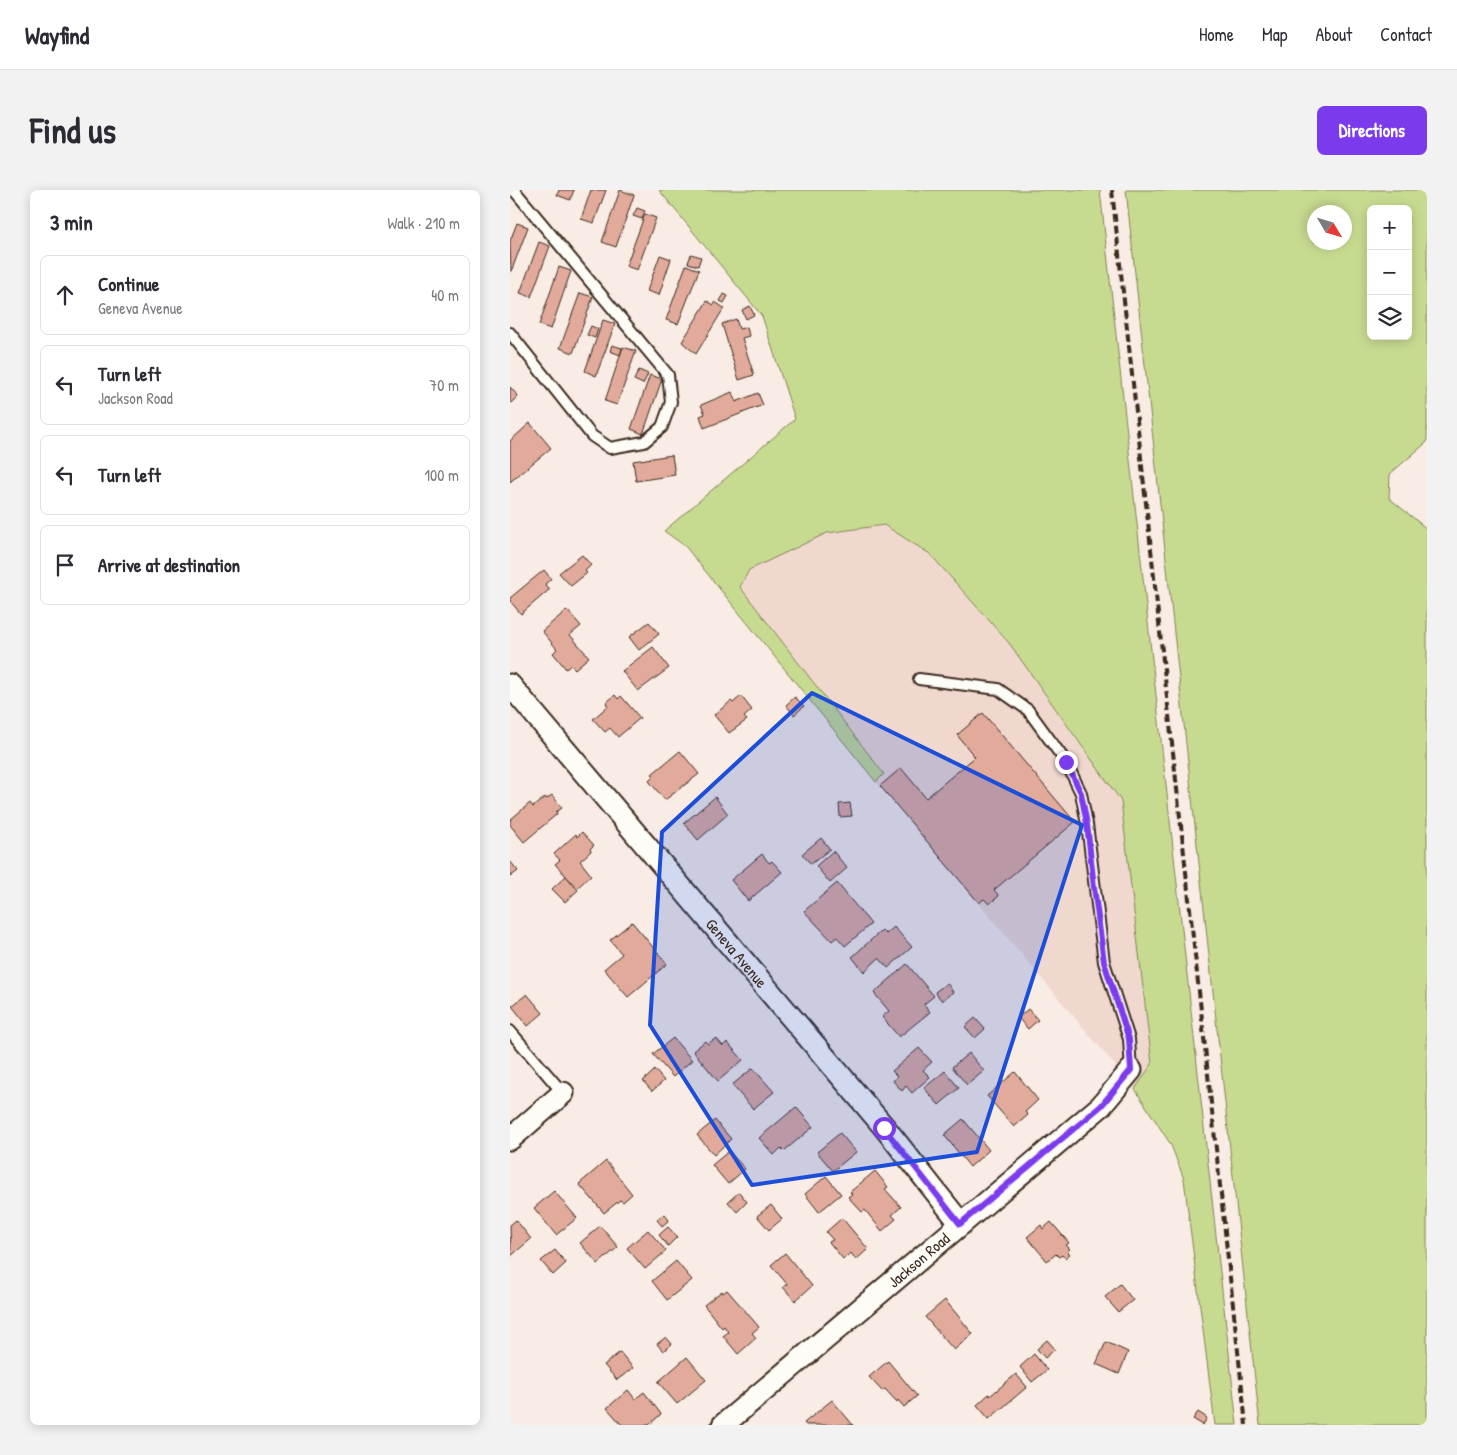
<!DOCTYPE html>
<meta charset="utf-8">
<style>
:root{--surface:#fff;--page:#f2f2f3;--text:#2b2b33;--muted:#7c7c81;--line:#e1e1e2;--accent:#7c3aed}
body{margin:0;font-family:"Patrick Hand",sans-serif;background:var(--page);color:var(--text)}
.controls{position:absolute;right:15px;top:15px;display:grid;overflow:hidden;border-radius:8px;box-shadow:0 2px 12px #0003}
.controls button{width:45px;height:45px;display:grid;place-items:center;padding:0;border:0;border-bottom:1px solid var(--line);background:var(--surface);color:var(--text);font:25px sans-serif}
.compass{position:absolute;left:797px;top:15px;width:45px;height:45px;border-radius:50%;background:var(--surface);box-shadow:0 2px 12px #0003;rotate:128deg}
.stop{position:absolute;width:15px;height:15px;margin:-11px;border:4px solid #7c3aed;border-radius:50%;background:#fff}
.stop.end{background:#7c3aed;border-color:#fff;box-shadow:0 1px 5px #0008}
.list{margin:0;padding:0;list-style:none}
h2{display:flex;justify-content:space-between;align-items:center;height:65px;margin:0;padding:0 20px;font-size:21px}
h2 small{font-size:16px;font-weight:400;color:var(--muted)}
.list li{display:grid;grid-template-columns:32px 1fr auto;gap:15px;align-items:center;box-sizing:border-box;height:80px;margin:0 10px 10px;padding:0 10px;border:1px solid var(--line);border-radius:8px}
.list b{display:block;font-size:19px;white-space:nowrap}
.list p{margin:0;font-size:16px;white-space:nowrap;color:var(--muted)}
.list em{font-size:16px;font-style:normal;color:var(--muted)}
.icon{flex:none;width:28px;height:28px;fill:none;stroke:currentColor;stroke-width:2;stroke-linecap:round;stroke-linejoin:round}
.map{position:relative;flex:none;width:917px;height:1235px;overflow:hidden;border-radius:8px}
header{display:flex;align-items:center;gap:30px;box-sizing:border-box;height:70px;padding:0 25px;background:var(--surface);border-bottom:1px solid var(--line)}
header strong{font-size:24px}
nav{display:flex;gap:28px;margin-inline-start:auto;font-size:18px}
.intro{display:flex;align-items:center;justify-content:space-between;box-sizing:border-box;height:120px;padding:0 30px}
h1{margin:0;font-size:35px}
.button{padding:12px 22px;border-radius:8px;background:var(--accent);color:#fff;font-size:18px;font-weight:700}
main{display:flex;gap:30px;padding:0 30px}
aside{flex:1;background:var(--surface);border-radius:8px;box-shadow:0 2px 12px #0003}
.map>svg:first-child{display:block}
.built{fill:#f1d8ce}
.green{fill:#c7db90;stroke:#818257;fill-rule:evenodd}
.building{fill:#e2aa9a;stroke:#3b2a1e}
.lines{fill:none;stroke-linecap:round;stroke-linejoin:round}
.lane-casing{stroke:#3b2a1e;stroke-width:14}
.street-casing{stroke:#3b2a1e;stroke-width:25}
.lane{stroke:#fdfcf7;stroke-width:10}
.street{stroke:#fdfcf7;stroke-width:21}
.rail{stroke:#3b2a1e;stroke-width:4;stroke-dasharray:8 4;stroke-linecap:butt}
.route{stroke:#7c3aed;stroke-width:6}
.marked{fill:#1d4ed8;fill-opacity:0.2;stroke:#1d4ed8;stroke-width:4;stroke-linejoin:round}
.labels{text-anchor:middle;stroke-width:4;stroke-linejoin:round;paint-order:stroke}
.street-label{font-size:16px;fill:#3b2a1e;stroke:#fdfcf7}
</style>
<header>
<strong>Wayfind</strong>
<nav><a>Home</a><a>Map</a><a>About</a><a>Contact</a></nav>
</header>
<div class="intro"><h1>Find us</h1><a class="button">Directions</a></div>
<main>
<aside>
<h2>3 min<small>Walk · 210 m</small></h2>
<ul class="list">
<li><svg class="icon" aria-label="ahead" viewBox="0 0 24 24"><path d="M12 20V5M6 11l6-6 6 6"/></svg><div><b>Continue</b><p>Geneva Avenue</p></div><em>40 m</em></li>
<li><svg class="icon" aria-label="left" viewBox="0 0 24 24"><path d="M17 20v-9H6M10 6l-5 5 5 5"/></svg><div><b>Turn left</b><p>Jackson Road</p></div><em>70 m</em></li>
<li><svg class="icon" aria-label="left" viewBox="0 0 24 24"><path d="M17 20v-9H6M10 6l-5 5 5 5"/></svg><div><b>Turn left</b></div><em>100 m</em></li>
<li><svg class="icon" aria-label="arrive" viewBox="0 0 24 24"><path d="M6 21V4h12l-3 4 3 4H6"/></svg><div><b>Arrive at destination</b></div></li>
</ul>
</aside>
<div class="map">
<svg width="917" height="1235" viewBox="0 0 917 1235">
<rect width="100%" height="100%" fill="#f8ece4"/>
<filter id="ink" filterUnits="userSpaceOnUse"><feTurbulence type="fractalNoise" baseFrequency=".02" numOctaves="2"/><feDisplacementMap in="SourceGraphic" scale="10" xChannelSelector="R" yChannelSelector="G"/><feConvolveMatrix kernelMatrix="1 2 1 2 8 2 1 2 1" color-interpolation-filters="sRGB"/></filter>
<g filter="url(#ink)">
<!-- built -->
<polygon class="built" points="374,335 420,364 499,453 611,611 642,874 625,899 366,592 374,583 230,397 239,380 317,343"/>
<!-- green -->
<g class="green">
<polygon points="149,0 590,0 727,1235 705,1235 674,989 661,955 625,899 642,874 611,611 499,453 420,364 374,335 317,343 239,380 230,397 374,584 366,592 175,356 154,341 285,229 252,126"/>
<path d="M 616,0 L 917,0 L 917,252 L 880,284 L 879,308 L 917,339 L 917,1235 L 750,1235 ZM 861,19 L 898,19 L 898,146 L 861,146 ZM 804,22 L 834,22 L 834,52 L 804,52 Z"/>
</g>
<!-- building -->
<g class="building">
<polygon points="49,0 64,0 60,10 47,5"/>
<polygon points="81,0 96,0 84,33 71,29"/>
<polygon points="110,0 124,5 106,57 92,52"/>
<polygon points="127,18 135,21 132,29 123,26"/>
<polygon points="135,24 146,28 127,80 116,76"/>
<polygon points="7,33 18,37 1,82 0,51"/>
<polygon points="29,52 40,56 21,107 10,103"/>
<polygon points="181,64 191,67 188,76 178,73"/>
<polygon points="150,65 161,69 149,105 137,101"/>
<polygon points="176,75 189,80 168,134 156,130"/>
<polygon points="49,77 61,81 41,139 29,135"/>
<polygon points="70,103 83,107 63,163 50,158"/>
<polygon points="214,104 218,106 214,113 210,111"/>
<polygon points="197,111 204,115 205,112 214,118 186,164 172,152"/>
<polygon points="240,116 244,125 236,129 232,120"/>
<polygon points="226,129 229,139 237,137 239,146 232,148 244,185 229,190 212,134"/>
<polygon points="93,130 105,134 86,186 75,181"/>
<polygon points="81,136 88,139 85,148 77,145"/>
<polygon points="102,155 112,158 110,165 100,161"/>
<polygon points="113,157 126,161 107,215 95,211"/>
<polygon points="129,180 138,184 133,194 124,190"/>
<polygon points="140,185 152,189 133,244 121,239"/>
<polygon points="0,197 8,206 0,214"/>
<polygon points="222,202 226,212 248,203 253,215 194,238 190,226 195,224 191,215"/>
<polygon points="20,233 41,258 0,292 0,251"/>
<polygon points="162,265 165,285 126,291 123,271"/>
<polygon points="72,365 81,375 75,381 77,383 61,396 49,383"/>
<polygon points="34,380 41,389 35,394 40,399 11,424 0,411 0,408"/>
<polygon points="57,420 71,436 60,445 79,467 65,479 61,475 56,479 43,463 47,459 32,441"/>
<polygon points="139,432 149,444 129,460 119,447"/>
<polygon points="143,457 159,478 128,501 112,481"/>
<polygon points="105,505 108,509 111,506 130,528 108,547 100,538 95,542 83,529 98,516 96,513"/>
<polygon points="231,506 242,520 234,527 237,530 219,543 204,525 221,511 223,513"/>
<polygon points="285,507 294,516 284,525 276,515"/>
<polygon points="473,523 565,632 484,700 489,706 479,714 474,709 469,713 370,596 391,578 416,608 465,567 447,545"/>
<polygon points="170,561 189,584 155,610 139,591 144,586 142,584"/>
<polygon points="42,605 52,618 46,622 47,624 14,652 0,635 0,630 20,613 23,617 35,607 36,609"/>
<polygon points="205,607 218,624 188,650 174,633"/>
<polygon points="340,613 342,626 330,627 329,614"/>
<polygon points="72,642 84,655 80,659 81,661 70,671 81,685 67,698 45,674 50,670 44,664 66,644 67,647"/>
<polygon points="311,648 320,659 301,674 292,664"/>
<polygon points="323,661 337,678 320,693 306,676"/>
<polygon points="252,664 259,673 262,671 272,682 238,711 221,690"/>
<polygon points="0,671 8,681 0,687"/>
<polygon points="56,686 68,700 55,712 42,699"/>
<polygon points="327,693 361,734 335,756 327,747 322,751 294,721"/>
<polygon points="122,732 157,774 118,807 94,779 112,764 100,750"/>
<polygon points="384,737 402,757 378,778 369,768 354,782 342,767 372,740 376,744"/>
<polygon points="397,774 424,806 414,814 420,822 389,847 372,827 379,821 364,803"/>
<polygon points="437,793 443,802 432,811 425,802"/>
<polygon points="17,804 33,823 18,836 2,816"/>
<polygon points="518,819 528,830 518,839 508,828"/>
<polygon points="465,828 475,839 465,848 455,837"/>
<polygon points="163,848 182,870 163,887 143,864"/>
<polygon points="206,848 213,856 217,852 233,870 208,891 183,861 195,851 198,854"/>
<polygon points="409,858 422,872 413,880 420,887 402,903 396,896 392,901 383,891 387,886 382,881"/>
<polygon points="459,863 474,881 457,895 442,877"/>
<polygon points="243,878 264,902 243,919 222,895"/>
<polygon points="145,880 154,891 142,901 133,891"/>
<polygon points="435,881 449,898 429,915 414,898"/>
<polygon points="505,882 528,910 515,922 518,925 504,937 477,906"/>
<polygon points="286,917 303,937 274,961 271,958 264,965 249,948"/>
<polygon points="453,929 479,960 460,977 434,945"/>
<polygon points="205,930 221,949 204,965 187,945"/>
<polygon points="330,943 346,962 323,981 307,962"/>
<polygon points="219,961 235,979 218,994 202,975"/>
<polygon points="96,971 122,1004 113,1012 110,1010 94,1023 69,994"/>
<polygon points="365,981 378,997 375,999 391,1017 382,1025 386,1029 372,1041 355,1020 352,1022 338,1007 342,1004 340,1002"/>
<polygon points="316,986 331,1004 309,1022 295,1004"/>
<polygon points="44,1001 67,1028 46,1045 24,1018"/>
<polygon points="229,1002 237,1012 227,1022 218,1012"/>
<polygon points="261,1015 272,1029 259,1040 247,1026"/>
<polygon points="154,1024 159,1030 152,1036 147,1030"/>
<polygon points="332,1028 358,1059 346,1070 341,1063 333,1069 319,1052 323,1050 316,1042"/>
<polygon points="6,1030 21,1049 1,1066 0,1035"/>
<polygon points="541,1032 559,1053 556,1055 560,1059 557,1061 560,1064 555,1068 552,1065 549,1067 546,1064 537,1071 517,1047 531,1035 533,1039"/>
<polygon points="90,1036 108,1057 88,1074 70,1053"/>
<polygon points="158,1037 167,1047 158,1056 149,1045"/>
<polygon points="138,1040 156,1061 135,1079 117,1058"/>
<polygon points="45,1060 56,1073 43,1085 31,1071"/>
<polygon points="275,1063 302,1096 285,1111 273,1097 277,1094 261,1075"/>
<polygon points="166,1071 182,1090 157,1110 142,1091"/>
<polygon points="610,1094 623,1110 608,1122 595,1107"/>
<polygon points="217,1100 249,1137 242,1143 246,1148 228,1164 213,1146 218,1142 214,1136 212,1138 194,1115 212,1101 213,1103"/>
<polygon points="435,1110 463,1144 444,1160 415,1127"/>
<polygon points="156,1147 162,1154 153,1161 147,1154"/>
<polygon points="537,1150 545,1159 535,1168 527,1159"/>
<polygon points="596,1152 618,1162 609,1184 586,1174"/>
<polygon points="110,1162 123,1178 107,1190 94,1175"/>
<polygon points="524,1164 537,1180 522,1192 510,1177"/>
<polygon points="177,1167 196,1190 167,1214 148,1192"/>
<polygon points="378,1171 407,1206 394,1217 388,1210 387,1212 375,1199 372,1201 359,1187"/>
<polygon points="506,1184 517,1197 479,1229 467,1215 479,1204 480,1206"/>
<polygon points="118,1200 125,1209 134,1202 151,1224 139,1235 112,1235 97,1218"/>
<polygon points="322,1210 343,1235 296,1235 294,1233"/>
<polygon points="688,1222 697,1228 693,1235 683,1229"/>
</g>
<g class="lines">
<!-- lane casing -->
<g class="lane-casing">
<g id="lane">
<polyline points="0,143 82,246 100,258 134,252 152,237 161,212 158,185 4,0"/>
<polyline points="409,489 488,499 518,520 556,572 571,603 577,634 594,772 619,849 621,880"/>
<polyline points="0,841 53,903"/>
</g>
</g>
<!-- street casing -->
<g class="street-casing">
<g id="street">
<path id="s1" d="M 0,495 L 375,938 L 451,1034"/>
<polyline points="0,949 53,903"/>
<path id="s2" d="M 213,1235 L 591,916 L 621,880"/>
</g>
</g>
<!-- lane -->
<use href="#lane" class="lane"/>
<!-- street -->
<use href="#street" class="street"/>
<!-- rail -->
<polyline class="rail" points="602,0 736,1235"/>
</g>
</g>
<g class="lines" filter="url(#ink)">
<!-- route -->
<polyline class="route" points="374,938 450,1034 591,916 621,880 619,849 594,772 584,697 577,634 571,603 556,572"/>
</g>
<!-- marked area -->
<path class="marked" d="M 302,503 L 572,635 L 467,962 L 242,995 L 140,835 L 152,642 Z"/>
<g class="labels">
<!-- street labels -->
<g class="street-label">
<text dy="6" stroke="none"><textPath href="#s1" startOffset="351">Geneva Avenue</textPath></text>
<text dy="6" stroke="none"><textPath href="#s2" startOffset="256">Jackson Road</textPath></text>
</g>
</g>
</svg>
<div class="controls">
<button>+</button>
<button>−</button>
<button><svg class="icon" aria-label="layers" viewBox="0 0 24 24"><path d="M12 4l9 5-9 5-9-5zM3 14l9 5 9-5"/></svg></button>
</div>
<svg class="compass" viewBox="-18 -18 36 36"><path d="M0-13l5 13h-10z" fill="#e53935"/><path d="M0 13l5-13h-10z" fill="#7c7c81"/></svg>
<div class="stop" style="left:374px;top:938px"></div>
<div class="stop end" style="left:556px;top:572px"></div>
</div>
</main>
